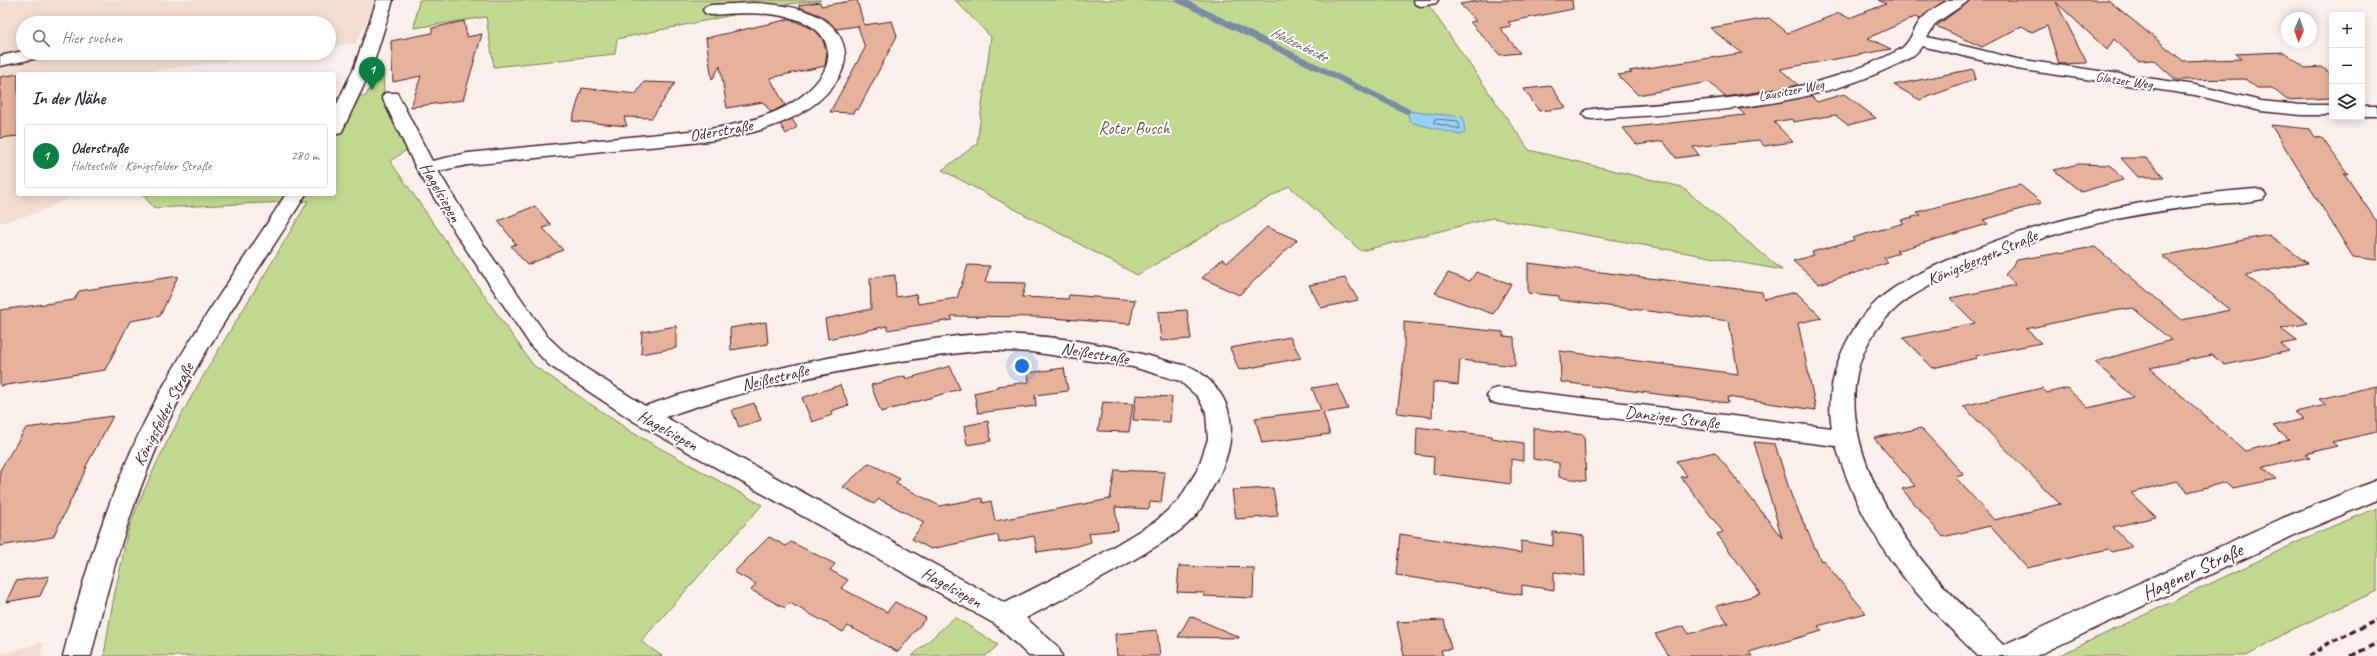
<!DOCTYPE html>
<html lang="de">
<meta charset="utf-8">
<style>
:root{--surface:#fff;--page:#f7f7f7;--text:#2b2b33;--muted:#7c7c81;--line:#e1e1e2;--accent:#0b8043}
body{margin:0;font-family:Caveat,sans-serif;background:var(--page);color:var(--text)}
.controls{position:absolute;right:12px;top:12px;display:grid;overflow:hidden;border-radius:4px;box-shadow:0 2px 10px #0003}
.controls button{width:36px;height:36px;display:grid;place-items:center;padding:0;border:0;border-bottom:1px solid var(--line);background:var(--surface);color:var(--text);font:20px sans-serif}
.compass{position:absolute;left:2281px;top:12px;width:36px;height:36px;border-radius:50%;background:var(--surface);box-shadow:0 2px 10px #0003;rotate:182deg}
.you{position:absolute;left:1022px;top:366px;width:14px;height:14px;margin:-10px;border:3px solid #fff;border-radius:50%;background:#1a73e8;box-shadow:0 0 0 6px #1a73e833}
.badge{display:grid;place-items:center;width:26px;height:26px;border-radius:50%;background:var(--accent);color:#fff;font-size:13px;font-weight:700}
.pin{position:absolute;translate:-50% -33px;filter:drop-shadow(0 1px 2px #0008)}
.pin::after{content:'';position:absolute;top:21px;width:14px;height:12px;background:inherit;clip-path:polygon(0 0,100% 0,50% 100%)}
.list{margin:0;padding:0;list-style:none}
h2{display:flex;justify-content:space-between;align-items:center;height:52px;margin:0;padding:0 16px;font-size:17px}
h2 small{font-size:13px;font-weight:400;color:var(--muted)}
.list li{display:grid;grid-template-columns:26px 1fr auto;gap:12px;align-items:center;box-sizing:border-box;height:64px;margin:0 8px 8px;padding:0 8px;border:1px solid var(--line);border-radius:4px}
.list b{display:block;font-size:15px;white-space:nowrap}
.list p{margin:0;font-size:13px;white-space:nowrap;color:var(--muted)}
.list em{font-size:13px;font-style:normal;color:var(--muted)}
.icon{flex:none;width:22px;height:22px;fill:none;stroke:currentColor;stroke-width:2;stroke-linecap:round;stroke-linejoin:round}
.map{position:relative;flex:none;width:2377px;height:656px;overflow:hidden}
.search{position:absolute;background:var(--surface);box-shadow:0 2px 10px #0003;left:16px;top:16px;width:320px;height:44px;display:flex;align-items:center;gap:10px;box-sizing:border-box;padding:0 14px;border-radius:22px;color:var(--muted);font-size:15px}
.panel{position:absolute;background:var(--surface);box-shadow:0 2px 10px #0003;left:16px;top:72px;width:320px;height:124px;border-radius:4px}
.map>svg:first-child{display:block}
.built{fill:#f4ddd3}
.green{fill:#c0d98f;stroke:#857c5d}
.water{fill:#96d4f7;stroke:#788ca5}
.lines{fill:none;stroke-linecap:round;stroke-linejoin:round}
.shore{stroke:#68677d;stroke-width:1}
.stream{stroke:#788ca5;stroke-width:6}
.building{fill:#e7b29b;stroke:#4a1f2b}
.minor-casing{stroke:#4a1f2b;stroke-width:3}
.minor{fill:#fff;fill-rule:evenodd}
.rail{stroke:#4a1f2b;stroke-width:3.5;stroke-dasharray:6 3.5;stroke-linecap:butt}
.labels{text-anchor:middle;stroke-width:4;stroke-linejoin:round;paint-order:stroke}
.far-street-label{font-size:14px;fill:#4a1f2b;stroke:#fff}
.far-water-label{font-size:15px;font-style:italic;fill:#615568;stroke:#fff}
.park-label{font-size:17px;fill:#6d5749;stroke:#fff}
.street-label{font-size:17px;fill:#4a1f2b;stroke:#fff}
.near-street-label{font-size:20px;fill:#4a1f2b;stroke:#fff}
</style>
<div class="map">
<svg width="2377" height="656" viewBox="0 0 2377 656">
<rect width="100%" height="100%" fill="#faf0eb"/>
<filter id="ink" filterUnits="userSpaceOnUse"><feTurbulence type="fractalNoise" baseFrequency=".025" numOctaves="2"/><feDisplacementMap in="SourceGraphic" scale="8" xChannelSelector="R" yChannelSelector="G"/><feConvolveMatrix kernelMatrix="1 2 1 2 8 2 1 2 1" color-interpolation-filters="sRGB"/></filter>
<g filter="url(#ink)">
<!-- built -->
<g class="built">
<polygon points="0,0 377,0 356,43 329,47 329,23 23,23 23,53 284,53 131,74 18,74 18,194 76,194 37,213 0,223"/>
<polygon points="44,642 41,656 0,656 0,654"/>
</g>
<!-- green -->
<g class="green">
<polygon points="419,0 821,0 781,5 617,39 615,54 494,67 486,17 414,28"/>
<polygon points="955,0 1425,0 1529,150 1682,187 1782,270 1492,218 1361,251 1289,186 1137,275 942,170 977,144 991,37"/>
<path d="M 383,70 L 384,95 L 407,150 L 390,161 L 533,365 L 633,433 L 762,505 L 641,641 L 662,656 L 104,656 C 109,624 114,592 122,561 C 124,549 126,536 130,525 C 174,409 247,309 308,201 L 154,208 L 142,194 L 334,194 L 334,98 L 366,96 L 377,71 Z"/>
<polygon points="2377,508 2377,591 2291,630 2247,656 2058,656 2321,531"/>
<polygon points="955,617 998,645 986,656 912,656"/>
</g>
<!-- water -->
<polygon class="water" points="1407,111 1463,117 1465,133 1460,135 1410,122"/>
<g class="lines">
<!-- shore -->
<polygon class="shore" points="1435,119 1458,121 1460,129 1434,123"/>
<!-- stream -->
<polyline class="stream" points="1179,0 1407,111"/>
</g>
<!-- building -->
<g class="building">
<polygon points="857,0 864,25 892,21 897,36 858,110 855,109 853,113 830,112 865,48 858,26 836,29 822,16 799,7 799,5 820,2 821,6"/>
<polygon points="1485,0 1572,0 1573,9 1508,22 1512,26 1500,28 1520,53 1500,55 1470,22 1476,21 1460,4"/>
<polygon points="1878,0 1946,0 1920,19 1915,17 1868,38 1891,49 1780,69 1798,85 1788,87 1725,97 1709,82 1638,95 1618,75 1632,73 1629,71 1742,53 1710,28 1769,18 1788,33 1839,13 1849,18 1886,4"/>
<polygon points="1971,0 2108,0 2183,61 2241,59 2235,54 2284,52 2305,68 2322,67 2332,75 2332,98 2287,100 2272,88 2257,88 2245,79 2176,80 2154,60 2138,61 2114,39 2107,50 2056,2 2087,63 2059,64 2047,26 2032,32 2022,26 1982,47 1936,26"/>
<polygon points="790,19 811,28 822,38 827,52 825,66 770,78 785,105 774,111 771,112 763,102 727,108 720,66 712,80 706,38"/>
<polygon points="464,21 467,37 482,34 463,100 411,107 421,76 393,82 391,41 432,33 432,28"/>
<polygon points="1973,69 1976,79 1920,100 1894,85"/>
<polygon points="18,74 18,136 0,138 0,77"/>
<polygon points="644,82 675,83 652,118 624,117 627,126 572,121 582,88 636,94"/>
<polygon points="1551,86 1566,108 1539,111 1524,89"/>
<polygon points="1844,94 1876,118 1848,125 1835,115 1793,122 1792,119 1774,122 1793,142 1764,146 1759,140 1693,147 1699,155 1676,158 1663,141 1637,145 1623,128 1745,115 1739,109 1811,96 1817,102"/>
<polygon points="792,119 797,127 786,134 780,124"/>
<polygon points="2271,125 2310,129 2315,137 2322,138 2348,174 2344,173 2377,222 2377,260 2353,257"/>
<polygon points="2121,158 2146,158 2164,177 2138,177"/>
<polygon points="2078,164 2110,165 2123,180 2081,192 2054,170"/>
<polygon points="2020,185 2042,203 1983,220 1988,224 1896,251 1899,253 1884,258 1888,263 1819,284 1793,261 1814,255 1812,252 1854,240 1852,238 1904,223 1901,220 1921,215 1917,212"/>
<polygon points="535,206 551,225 543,228 563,250 527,265 511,246 516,244 498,221"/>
<polygon points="1267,227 1297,240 1239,295 1202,278 1222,259 1228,262"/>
<polygon points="2269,235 2307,263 2245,275 2308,323 2281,329 2297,341 2281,344 2289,351 2225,365 2212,355 2150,368 2245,451 2289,440 2273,426 2304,419 2295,412 2326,405 2319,399 2377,386 2377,432 2332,442 2337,446 2305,454 2310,457 2263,467 2277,479 2233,488 2227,482 2188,492 2176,481 2131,493 2156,517 2113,527 2132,547 2111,552 2108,549 2027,568 1990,526 1943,537 1902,489 1915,486 1874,438 1921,428 1964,475 1955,477 1994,520 2060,504 1963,406 2042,388 2047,393 2067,388 2088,408 2133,397 2095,362 2171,340 2133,308 2094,314 2026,329 2041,343 1975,356 1977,358 1933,368 1903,338 1975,323 1950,298 2016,285 2005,275 2017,260 2095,247 2182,320 2230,310 2162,256"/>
<polygon points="1528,263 1762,292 1764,299 1796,292 1822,318 1798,323 1816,410 1727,397 1728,403 1561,382 1560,351 1738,374 1729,321 1559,300 1559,296 1528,293"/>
<polygon points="968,265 990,266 985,282 1026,283 1022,297 1068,299 1069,295 1135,300 1130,324 1039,317 951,316 952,320 887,330 887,326 828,339 825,319 871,309 870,278 895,275 896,297 916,294 918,304 957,298"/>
<polygon points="1476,272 1511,284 1493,314 1435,293 1448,273 1470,281"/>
<polygon points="178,276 160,316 130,321 105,370 0,386 0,310 74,300 79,291"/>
<polygon points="1345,278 1358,300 1321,308 1309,285"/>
<polygon points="1187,310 1191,339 1161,341 1158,312"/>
<polygon points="766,322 768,344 731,350 730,328"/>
<polygon points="1404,322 1503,332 1503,336 1514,337 1515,366 1460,360 1458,385 1433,382 1432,417 1397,413 1404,359"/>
<polygon points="676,326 676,348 641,354 642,332"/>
<polygon points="1290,337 1301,358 1239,370 1230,348"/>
<polygon points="950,366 960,389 881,412 871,385 905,376 906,379"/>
<polygon points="1064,368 1068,391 1035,395 1036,406 978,413 974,393 997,388 997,386 1029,382 1028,373"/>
<polygon points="1337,384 1348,409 1323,413 1330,434 1262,443 1255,418 1321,410 1312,388"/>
<polygon points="840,385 849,405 831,411 832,415 812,422 802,398"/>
<polygon points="1136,395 1172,397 1170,422 1133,420"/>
<polygon points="1103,402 1133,404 1129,432 1098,431"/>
<polygon points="754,403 761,420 739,427 732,410"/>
<polygon points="113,416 85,468 87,467 53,537 0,546 0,470 26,428"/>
<polygon points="988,421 991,441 967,445 964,426"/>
<polygon points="1417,427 1492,436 1492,438 1523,443 1523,461 1511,459 1511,484 1433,474 1434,457 1416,455"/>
<polygon points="1533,428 1584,435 1586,481 1559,477 1559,463 1533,459"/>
<polygon points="1754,442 1775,444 1791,495 1821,561 1823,560 1866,613 1818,626 1822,631 1749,652 1752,656 1669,656 1655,634 1684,626 1689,634 1728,623 1716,606 1761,594 1717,534 1723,532 1681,477 1687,476 1676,461 1715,452 1782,538"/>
<polygon points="869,463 900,479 895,483 940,506 982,498 983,503 991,501 995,521 1110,499 1115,470 1165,472 1161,503 1150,502 1149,509 1115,507 1118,530 1089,533 1091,542 1078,546 1037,552 1034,536 999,543 998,535 931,549 912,539 924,522 879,499 874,504 843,487"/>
<polygon points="1273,488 1278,516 1236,519 1232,490"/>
<polygon points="1553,532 1584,536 1585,576 1554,572 1554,590 1522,585 1522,595 1396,575 1400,534 1521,553 1521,541 1553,546"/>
<polygon points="769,537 786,546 791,542 835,564 830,570 848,580 841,588 887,612 895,602 926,618 898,652 848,626 843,632 790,603 785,608 751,590 756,584 734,572"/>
<polygon points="1179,566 1254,568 1253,598 1203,596 1205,593 1177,592"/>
<polygon points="49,576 40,596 6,602 16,581"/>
<polygon points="1190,616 1239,637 1239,638 1178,637"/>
<polygon points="1444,620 1451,649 1441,650 1443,656 1404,656 1397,622"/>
<polygon points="1157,630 1160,656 1117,656 1115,634"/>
</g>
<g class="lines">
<!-- minor casing -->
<g class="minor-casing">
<g id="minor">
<polygon points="377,0 393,0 372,68 343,129 341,133 334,135 334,110 354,68"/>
<polygon points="1414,0 1438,0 1436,3 1421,6 1415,4"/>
<path d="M 1949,0 L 1970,0 L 1936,23 L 1927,37 L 2017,59 L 2195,85 L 2261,101 L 2301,105 L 2332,105 L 2332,115 L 2301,115 L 2261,111 L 2195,95 L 2017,69 L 1922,46 C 1914,58 1902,62 1889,68 C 1803,110 1687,113 1592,119 L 1586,118 L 1583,114 L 1586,110 L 1592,109 C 1695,101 1806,100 1899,50 C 1910,44 1913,30 1920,21 C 1927,12 1939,5 1949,0 Z"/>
<path d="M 754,3 C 779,4 821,8 837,32 C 847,47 848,61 839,77 C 799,144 681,143 613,150 C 565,155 516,160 468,165 L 438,171 L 477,235 L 547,336 L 565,353 L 587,369 L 645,406 C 720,381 794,363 872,350 C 909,343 949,335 987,334 C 1047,334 1110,344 1167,361 C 1177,364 1190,365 1198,371 C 1243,403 1236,448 1211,490 C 1207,498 1202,507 1197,514 C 1183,531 1163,542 1145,553 C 1106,577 1066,597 1026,618 L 1058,647 L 1062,656 L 1029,656 L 995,624 L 635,422 L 549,365 L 531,346 L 458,237 L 416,168 L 382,97 L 385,93 L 397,93 L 432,161 L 468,153 L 710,129 C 745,123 781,115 808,91 C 819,81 830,67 828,52 C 823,7 743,12 711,15 L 705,13 L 703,10 L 705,7 L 711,5 ZM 986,350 L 1031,352 L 1133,367 L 1180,381 L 1198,397 L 1206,412 L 1208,439 L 1198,469 L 1179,500 L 1156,521 L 1096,557 L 1005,603 L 665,417 C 769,381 877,362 986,350 Z"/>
<polygon points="23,51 23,53 46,53 43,57 0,66 0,56"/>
<rect x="2362" y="106" width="15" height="10"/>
<path d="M 2256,189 L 2263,191 L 2266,195 L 2263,199 C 2246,203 2229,203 2212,204 C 2174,209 2136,214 2099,223 C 2045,235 1993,254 1943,279 C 1926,288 1907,297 1893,311 C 1816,383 1869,495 1924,563 C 1947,593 1977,618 2003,645 L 2283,518 L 2377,480 L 2377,500 L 2301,532 L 2036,656 L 1978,656 C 1957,635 1936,615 1916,592 C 1880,551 1851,498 1836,446 L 1499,404 L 1491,402 L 1487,396 L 1491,390 L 1499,388 L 1832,428 C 1824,382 1844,333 1877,301 C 1898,282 1928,269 1953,258 C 2050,216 2151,197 2256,189 Z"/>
<path d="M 286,194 L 306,194 C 265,261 219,325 182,394 C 139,477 112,566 91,656 L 63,656 C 86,566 114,478 158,396 C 196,325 244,261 286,194 Z"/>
</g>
</g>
<!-- minor -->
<use href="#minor" class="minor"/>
<!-- rail -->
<g class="rail">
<polyline points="2309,656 2325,645 2377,620"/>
<polyline points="2351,656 2377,643"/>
</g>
</g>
</g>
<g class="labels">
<!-- far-street labels -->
<g class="far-street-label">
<text transform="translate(2124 80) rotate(8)" y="5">Glatzer Weg</text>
<text transform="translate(1791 90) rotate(-11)" y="5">Lausitzer Weg</text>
</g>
<!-- far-water labels -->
<g class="far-water-label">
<text transform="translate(1299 44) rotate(26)" y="5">Halzenbecke</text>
</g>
<!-- park labels -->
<g class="park-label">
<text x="1134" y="134">Roter Busch</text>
</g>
<!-- street labels -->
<g class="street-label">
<text transform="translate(721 130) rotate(-10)" y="6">Oderstraße</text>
<text transform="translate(441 192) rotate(60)" y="6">Hagelsiepen</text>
<text transform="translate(1982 257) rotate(-23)" y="6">Königsberger Straße</text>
<text transform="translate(1095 353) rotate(9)" y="6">Neißestraße</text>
<text transform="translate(775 377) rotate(-13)" y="6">Neißestraße</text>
<text transform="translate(163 414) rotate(-63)" y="6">Königsfelder Straße</text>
<text transform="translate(1672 417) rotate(7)" y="6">Danziger Straße</text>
<text transform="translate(668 430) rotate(29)" y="6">Hagelsiepen</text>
<text transform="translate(952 587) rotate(29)" y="6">Hagelsiepen</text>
</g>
<!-- near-street labels -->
<g class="near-street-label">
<text transform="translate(2192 571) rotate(-25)" y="7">Hagener Straße</text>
</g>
</g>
</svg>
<div class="controls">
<button>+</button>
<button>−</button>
<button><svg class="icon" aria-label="layers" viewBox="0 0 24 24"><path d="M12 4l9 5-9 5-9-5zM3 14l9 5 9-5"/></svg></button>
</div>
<svg class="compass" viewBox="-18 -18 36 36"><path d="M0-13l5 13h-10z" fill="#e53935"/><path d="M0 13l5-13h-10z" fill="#7c7c81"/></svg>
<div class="you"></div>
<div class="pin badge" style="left:372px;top:90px">1</div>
<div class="search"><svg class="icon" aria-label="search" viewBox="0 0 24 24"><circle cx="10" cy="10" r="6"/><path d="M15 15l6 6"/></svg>Hier suchen</div>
<section class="panel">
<h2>In der Nähe<small></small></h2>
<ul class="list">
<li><span class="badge">1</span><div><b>Oderstraße</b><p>Haltestelle · Königsfelder Straße</p></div><em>280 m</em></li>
</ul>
</section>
</div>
